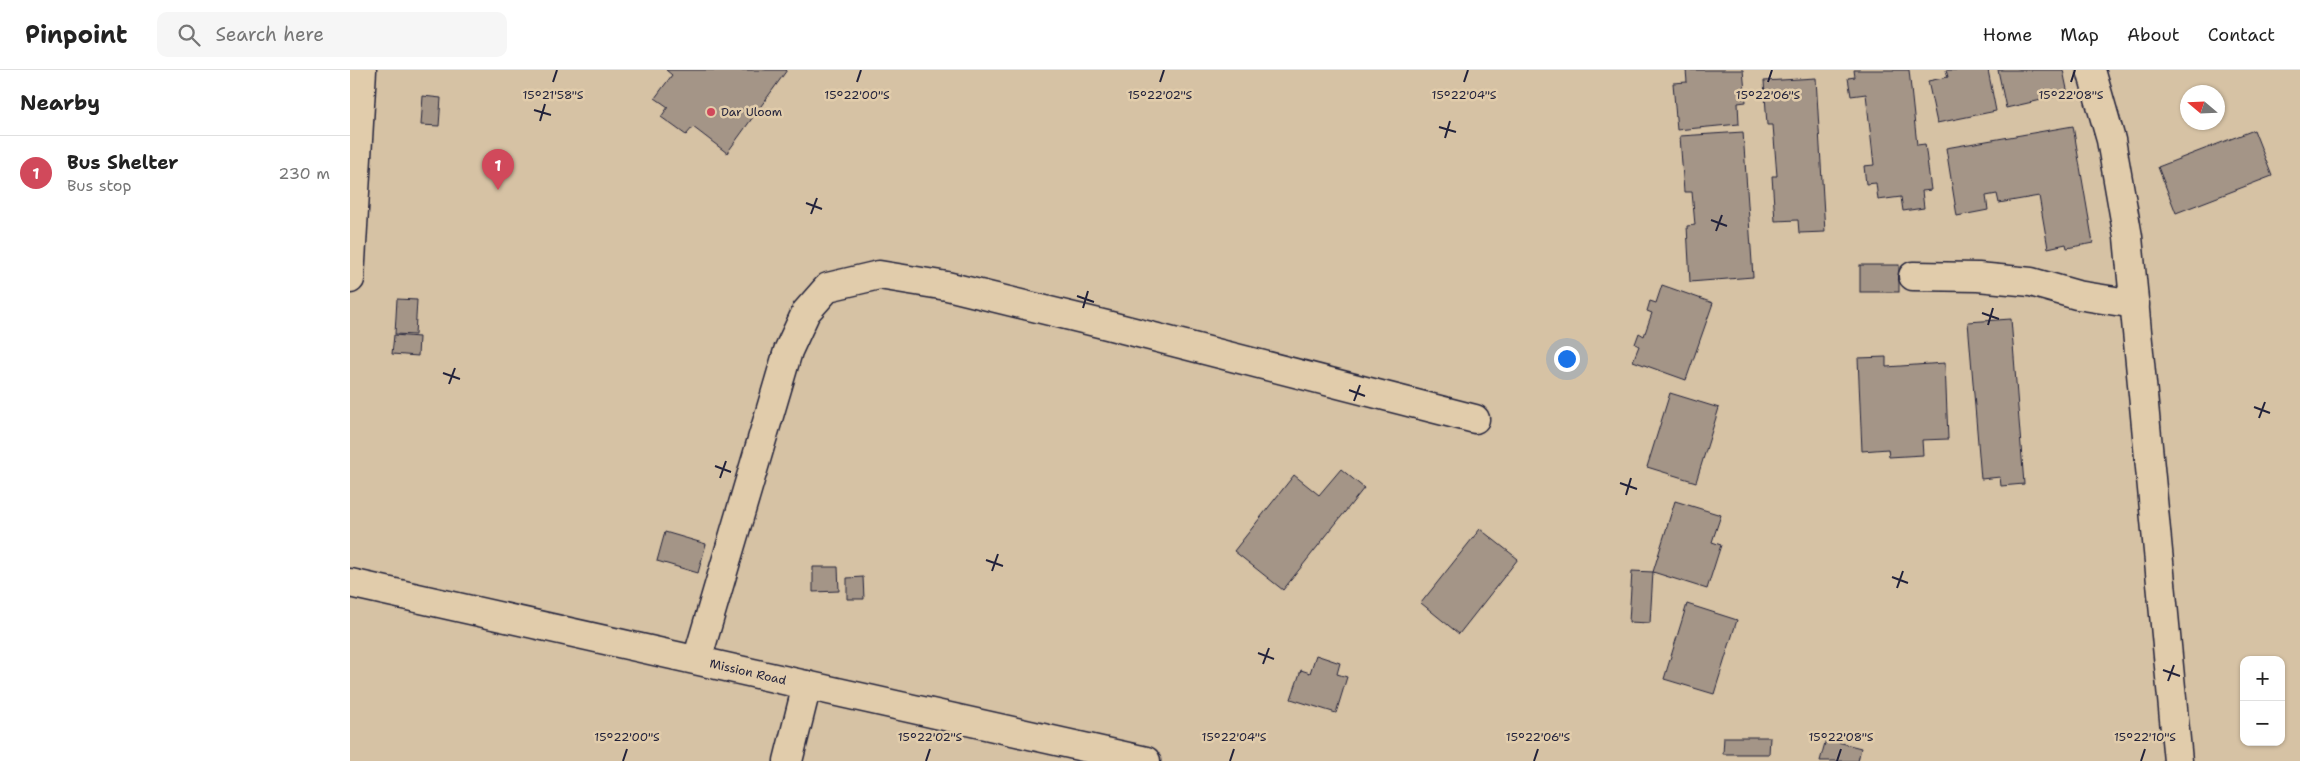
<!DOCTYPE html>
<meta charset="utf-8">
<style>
:root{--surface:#fff;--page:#f6f6f6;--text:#222;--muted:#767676;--line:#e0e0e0;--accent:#d1495b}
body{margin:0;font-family:"Shantell Sans",sans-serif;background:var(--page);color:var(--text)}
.controls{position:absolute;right:15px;bottom:15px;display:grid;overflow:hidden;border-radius:10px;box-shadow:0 1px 4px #0004}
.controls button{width:45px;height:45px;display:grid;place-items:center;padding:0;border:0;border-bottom:1px solid var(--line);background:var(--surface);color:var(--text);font:25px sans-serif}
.compass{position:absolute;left:1830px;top:15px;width:45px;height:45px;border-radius:50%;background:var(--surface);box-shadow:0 1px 4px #0004;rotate:289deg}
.you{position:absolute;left:1216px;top:288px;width:18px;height:18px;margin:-12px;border:4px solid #fff;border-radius:50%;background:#1a73e8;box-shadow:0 0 0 8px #1a73e833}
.badge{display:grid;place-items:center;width:32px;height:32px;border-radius:50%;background:var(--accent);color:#fff;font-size:16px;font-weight:700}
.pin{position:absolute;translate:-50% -41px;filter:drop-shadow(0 1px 2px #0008)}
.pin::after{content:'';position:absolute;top:26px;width:18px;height:15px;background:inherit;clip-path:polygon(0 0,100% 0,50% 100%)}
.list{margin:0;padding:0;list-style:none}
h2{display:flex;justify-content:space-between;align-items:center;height:65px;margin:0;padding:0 20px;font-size:21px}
h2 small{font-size:16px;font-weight:400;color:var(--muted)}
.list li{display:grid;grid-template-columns:32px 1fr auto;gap:15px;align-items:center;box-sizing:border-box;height:75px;padding:0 20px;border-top:1px solid var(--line)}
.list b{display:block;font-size:19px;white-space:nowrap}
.list p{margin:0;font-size:16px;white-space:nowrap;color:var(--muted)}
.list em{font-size:16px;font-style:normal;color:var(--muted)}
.icon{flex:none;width:28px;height:28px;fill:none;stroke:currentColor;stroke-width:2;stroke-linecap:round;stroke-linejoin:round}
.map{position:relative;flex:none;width:1950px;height:691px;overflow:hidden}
header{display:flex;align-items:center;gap:30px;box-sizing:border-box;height:70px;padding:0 25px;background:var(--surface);border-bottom:1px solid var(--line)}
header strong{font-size:24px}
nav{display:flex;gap:28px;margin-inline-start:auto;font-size:18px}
.search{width:350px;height:45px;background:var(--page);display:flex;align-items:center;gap:12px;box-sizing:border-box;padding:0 18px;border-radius:10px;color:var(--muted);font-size:19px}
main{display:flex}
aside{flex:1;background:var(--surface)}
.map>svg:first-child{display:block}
.building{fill:#a49587;stroke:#22223b}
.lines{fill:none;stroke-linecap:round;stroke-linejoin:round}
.minor-casing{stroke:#22223b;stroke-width:31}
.highway-casing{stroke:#22223b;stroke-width:31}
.minor{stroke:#e1ccab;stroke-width:28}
.highway{stroke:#e1ccab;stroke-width:28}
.ticks{fill:none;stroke:#22223b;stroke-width:2}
.poi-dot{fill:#d1495b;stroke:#e1ccab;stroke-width:2}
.labels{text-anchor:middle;stroke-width:5;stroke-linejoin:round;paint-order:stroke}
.poi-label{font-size:12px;fill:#22223b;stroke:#e1ccab;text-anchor:start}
.street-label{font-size:12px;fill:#22223b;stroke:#e1ccab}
.ticks-label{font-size:12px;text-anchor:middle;fill:#22223b;stroke:#e1ccab;stroke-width:5;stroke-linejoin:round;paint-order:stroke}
</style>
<header>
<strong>Pinpoint</strong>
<div class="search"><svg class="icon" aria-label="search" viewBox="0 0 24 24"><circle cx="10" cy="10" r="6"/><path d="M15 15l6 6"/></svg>Search here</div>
<nav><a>Home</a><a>Map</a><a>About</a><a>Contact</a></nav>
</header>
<main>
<aside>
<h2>Nearby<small></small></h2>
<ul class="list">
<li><span class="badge">1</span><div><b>Bus Shelter</b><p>Bus stop</p></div><em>230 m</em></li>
</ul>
</aside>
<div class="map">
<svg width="1950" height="691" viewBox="0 0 1950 691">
<rect width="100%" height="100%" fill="#d6c2a4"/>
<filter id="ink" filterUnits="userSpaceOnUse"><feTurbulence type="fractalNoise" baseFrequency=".02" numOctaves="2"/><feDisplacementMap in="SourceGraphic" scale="10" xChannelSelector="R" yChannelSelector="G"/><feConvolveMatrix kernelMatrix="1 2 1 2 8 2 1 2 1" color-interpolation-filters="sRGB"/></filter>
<g filter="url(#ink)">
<!-- building -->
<g class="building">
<polygon points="316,0 437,0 377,83 343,57 336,65 311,47 318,37 305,28 322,5"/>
<polygon points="1336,0 1393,0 1396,32 1388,33 1389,54 1327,60 1323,13 1337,12"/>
<polygon points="1504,0 1559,0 1567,75 1575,74 1581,120 1572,121 1574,138 1553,141 1551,127 1528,130 1526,113 1516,114 1514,96 1524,95 1516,24 1501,26 1498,8 1505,7"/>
<polygon points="1596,0 1638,0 1646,41 1587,53 1578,11 1598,7"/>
<polygon points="1648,0 1713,0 1718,24 1656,38"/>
<polygon points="1466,8 1475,162 1449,163 1448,150 1425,151 1422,106 1427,106 1423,55 1417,55 1414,11"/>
<polygon points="73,26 91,28 89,56 71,55"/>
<polygon points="1723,56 1743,173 1717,178 1716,174 1698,178 1689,126 1649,133 1647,124 1636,126 1638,140 1607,146 1596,78"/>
<polygon points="1904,60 1922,106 1826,143 1808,97"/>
<polygon points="1393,62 1403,207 1340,212 1337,156 1345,155 1342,122 1334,122 1330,66"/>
<rect x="1510" y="195" width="39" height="27"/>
<polygon points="1312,215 1363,233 1336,310 1283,291 1289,276 1285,274 1289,263 1294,266 1302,243 1297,241 1300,231 1306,233"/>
<polygon points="47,229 67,230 65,265 45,264"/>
<polygon points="1661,249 1674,414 1651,416 1650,407 1631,409 1618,252"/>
<polygon points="44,265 69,267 68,286 42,284"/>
<polygon points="1536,287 1536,297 1595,293 1598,369 1572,370 1573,385 1539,387 1538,379 1512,381 1508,288"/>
<polygon points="1320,323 1369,338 1346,412 1297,397"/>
<polygon points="991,399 1014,418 933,520 884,481 944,405 969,425"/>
<polygon points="1325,431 1371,445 1362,472 1371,475 1357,519 1303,502"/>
<polygon points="1130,459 1168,489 1109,564 1071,533"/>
<polygon points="315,462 356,474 348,503 307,491"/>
<polygon points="463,497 488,497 489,521 463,522"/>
<polygon points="1282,501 1303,502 1300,553 1279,552"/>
<polygon points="513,507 514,529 497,529 497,508"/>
<polygon points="1337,534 1387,550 1364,624 1314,609"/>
<polygon points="966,585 990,593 987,604 997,607 986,643 941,629 951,600 960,603"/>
<polygon points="1374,667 1420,667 1419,684 1373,684"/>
<polygon points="1476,669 1511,678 1508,691 1470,691"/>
</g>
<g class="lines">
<!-- minor casing -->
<g class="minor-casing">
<g id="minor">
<polyline points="1741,0 1761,70 1778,167 1828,691"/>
<polyline points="1563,206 1628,207 1681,212 1727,225 1785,234"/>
<polyline points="0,513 796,691"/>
<polyline points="347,590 438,281 456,242 478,217 529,205 597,216 757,255 1125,349"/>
<polyline points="438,691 457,615"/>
</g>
</g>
<!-- highway casing -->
<g class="highway-casing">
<polyline id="highway" points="0,209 12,0"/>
</g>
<!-- minor -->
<use href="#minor" class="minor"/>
<!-- highway -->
<use href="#highway" class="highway"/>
</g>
</g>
<!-- ticks -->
<path class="ticks" d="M 203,12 L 207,0M 507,12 L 511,0M 810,12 L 814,0M 1114,12 L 1118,0M 1418,12 L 1422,0M 1721,12 L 1725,0M 184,40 L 201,45M 190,51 L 195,34M 1089,57 L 1106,62M 1095,68 L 1100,51M 456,133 L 472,139M 461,144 L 467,128M 1361,150 L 1377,156M 1366,161 L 1372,145M 727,226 L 744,232M 733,238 L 738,221M 1632,243 L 1649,249M 1638,255 L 1643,238M 93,303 L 110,309M 99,314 L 105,298M 999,320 L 1015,326M 1004,331 L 1010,315M 1904,337 L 1920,343M 1909,348 L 1915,332M 365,396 L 381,402M 370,408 L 376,391M 1270,413 L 1287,419M 1276,425 L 1281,408M 636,490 L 653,496M 642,501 L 648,484M 1542,507 L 1558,513M 1547,518 L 1553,501M 908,583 L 924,589M 913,594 L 919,578M 1813,600 L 1830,606M 1818,611 L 1824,595M 273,691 L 277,679M 576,691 L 580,679M 880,691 L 884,679M 1184,691 L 1188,679M 1487,691 L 1491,679M 1791,691 L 1795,679"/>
<!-- markers -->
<circle class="poi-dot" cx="361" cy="42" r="5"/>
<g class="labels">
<!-- poi labels -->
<g class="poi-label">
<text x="371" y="46">Dar Uloom</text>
</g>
<!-- street labels -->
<g class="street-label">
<text transform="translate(398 602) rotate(13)" y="4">Mission Road</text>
</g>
</g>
<g class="ticks-label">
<text x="203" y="29">15°21'58"S</text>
<text x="507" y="29">15°22'00"S</text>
<text x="810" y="29">15°22'02"S</text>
<text x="1114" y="29">15°22'04"S</text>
<text x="1418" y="29">15°22'06"S</text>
<text x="1721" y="29">15°22'08"S</text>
<text x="277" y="671">15°22'00"S</text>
<text x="580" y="671">15°22'02"S</text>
<text x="884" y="671">15°22'04"S</text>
<text x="1188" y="671">15°22'06"S</text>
<text x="1491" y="671">15°22'08"S</text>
<text x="1795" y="671">15°22'10"S</text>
</g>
</svg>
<div class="controls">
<button>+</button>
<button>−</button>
</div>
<svg class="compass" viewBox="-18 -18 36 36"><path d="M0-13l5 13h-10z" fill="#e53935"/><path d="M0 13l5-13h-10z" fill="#767676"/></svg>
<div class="you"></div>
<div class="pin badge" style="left:148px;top:120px">1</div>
</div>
</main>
